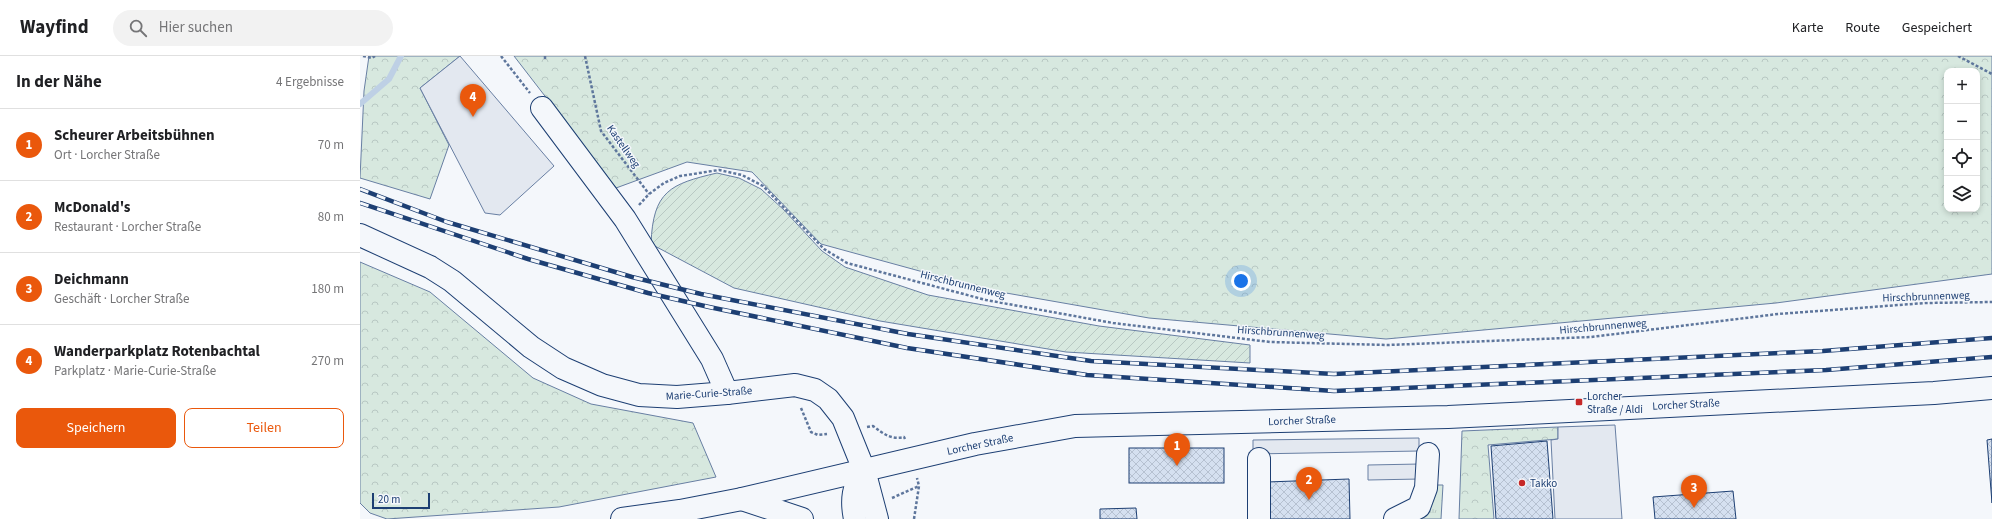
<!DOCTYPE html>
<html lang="de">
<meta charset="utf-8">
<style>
:root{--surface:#fff;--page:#f2f2f2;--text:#202124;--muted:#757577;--line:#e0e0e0;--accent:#ea580c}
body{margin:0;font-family:"Source Sans 3",sans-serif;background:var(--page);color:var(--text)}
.controls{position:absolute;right:12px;top:12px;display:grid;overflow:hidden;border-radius:8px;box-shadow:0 2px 6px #0003}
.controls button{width:36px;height:36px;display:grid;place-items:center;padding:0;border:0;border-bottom:1px solid var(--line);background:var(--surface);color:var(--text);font:20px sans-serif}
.scale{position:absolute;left:12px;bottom:10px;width:58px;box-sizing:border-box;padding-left:4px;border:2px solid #1d3f73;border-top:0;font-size:11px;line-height:14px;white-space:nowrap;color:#1d3f73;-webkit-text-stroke:3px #f4f7fb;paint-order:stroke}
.you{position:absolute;left:881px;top:225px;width:14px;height:14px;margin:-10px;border:3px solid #fff;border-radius:50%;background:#1a73e8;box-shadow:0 0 0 6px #1a73e833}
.badge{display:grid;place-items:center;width:26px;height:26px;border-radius:50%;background:var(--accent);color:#fff;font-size:13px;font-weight:700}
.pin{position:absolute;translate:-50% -33px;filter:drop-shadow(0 1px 2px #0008)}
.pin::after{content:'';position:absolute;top:21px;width:14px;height:12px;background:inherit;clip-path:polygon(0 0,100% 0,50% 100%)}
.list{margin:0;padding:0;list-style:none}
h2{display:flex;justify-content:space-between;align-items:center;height:52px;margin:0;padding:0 16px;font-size:17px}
h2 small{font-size:13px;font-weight:400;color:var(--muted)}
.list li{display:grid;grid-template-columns:26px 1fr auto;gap:12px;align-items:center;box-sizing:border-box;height:72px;padding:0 16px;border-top:1px solid var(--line)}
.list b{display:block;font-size:15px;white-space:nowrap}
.list p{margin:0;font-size:13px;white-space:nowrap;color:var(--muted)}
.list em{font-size:13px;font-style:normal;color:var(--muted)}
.actions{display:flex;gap:8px;padding:12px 16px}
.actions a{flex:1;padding:9px 0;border:1px solid var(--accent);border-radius:8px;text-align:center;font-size:14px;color:var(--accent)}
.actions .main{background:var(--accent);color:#fff}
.icon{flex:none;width:22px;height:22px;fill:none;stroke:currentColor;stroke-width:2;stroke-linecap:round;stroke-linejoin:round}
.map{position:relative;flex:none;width:1632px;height:463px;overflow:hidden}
header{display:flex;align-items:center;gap:24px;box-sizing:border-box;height:56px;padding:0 20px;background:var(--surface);border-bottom:1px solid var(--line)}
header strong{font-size:19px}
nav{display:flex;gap:22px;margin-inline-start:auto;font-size:14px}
.search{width:280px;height:36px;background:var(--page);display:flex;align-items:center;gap:10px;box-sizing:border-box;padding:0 14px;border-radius:22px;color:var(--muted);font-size:15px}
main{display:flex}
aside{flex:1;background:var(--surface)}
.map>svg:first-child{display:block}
.grass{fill:url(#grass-tufts);stroke:#687fa3}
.forest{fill:url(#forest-crowns);stroke:#687fa3;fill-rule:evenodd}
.garden{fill:url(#garden-furrows);stroke:#687fa3}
.parking{fill:#e3e8f0;stroke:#687fa3}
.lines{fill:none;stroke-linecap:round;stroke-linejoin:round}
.stream{stroke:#bed0e5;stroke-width:6}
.building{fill:url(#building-cross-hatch);stroke:#1d3f73}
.minor-casing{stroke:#1d3f73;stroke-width:24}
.highway-casing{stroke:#1d3f73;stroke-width:24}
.path{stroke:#5e769c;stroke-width:2.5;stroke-dasharray:3 2;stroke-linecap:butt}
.minor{stroke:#f4f7fb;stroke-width:22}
.highway{stroke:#f4f7fb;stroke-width:22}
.rail-casing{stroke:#1d3f73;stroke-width:4.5}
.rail{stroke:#f4f7fb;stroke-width:3;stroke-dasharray:9;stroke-linecap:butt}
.poi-dot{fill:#c62828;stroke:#f4f7fb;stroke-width:1.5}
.labels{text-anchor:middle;stroke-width:3;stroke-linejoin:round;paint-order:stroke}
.street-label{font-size:11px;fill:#1d3f73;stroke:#f4f7fb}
.poi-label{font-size:11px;fill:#1d3f73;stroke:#f4f7fb;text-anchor:start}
</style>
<header>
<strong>Wayfind</strong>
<div class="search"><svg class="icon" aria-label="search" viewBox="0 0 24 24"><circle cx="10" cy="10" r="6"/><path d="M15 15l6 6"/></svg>Hier suchen</div>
<nav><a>Karte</a><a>Route</a><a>Gespeichert</a></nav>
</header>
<main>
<aside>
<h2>In der Nähe<small>4 Ergebnisse</small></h2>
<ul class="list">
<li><span class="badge">1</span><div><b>Scheurer Arbeitsbühnen</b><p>Ort · Lorcher Straße</p></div><em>70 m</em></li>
<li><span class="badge">2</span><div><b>McDonald's</b><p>Restaurant · Lorcher Straße</p></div><em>80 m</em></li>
<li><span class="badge">3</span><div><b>Deichmann</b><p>Geschäft · Lorcher Straße</p></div><em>180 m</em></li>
<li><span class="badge">4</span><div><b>Wanderparkplatz Rotenbachtal</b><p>Parkplatz · Marie-Curie-Straße</p></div><em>270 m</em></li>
</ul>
<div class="actions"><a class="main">Speichern</a><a>Teilen</a></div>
</aside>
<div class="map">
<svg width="1632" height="463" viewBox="0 0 1632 463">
<defs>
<pattern id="grass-tufts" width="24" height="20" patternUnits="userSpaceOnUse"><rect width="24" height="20" fill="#d7e8df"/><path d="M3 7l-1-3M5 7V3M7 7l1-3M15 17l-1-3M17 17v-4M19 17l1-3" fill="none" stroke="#b8c8c3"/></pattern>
<pattern id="forest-crowns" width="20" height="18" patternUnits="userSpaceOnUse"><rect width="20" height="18" fill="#d7e8df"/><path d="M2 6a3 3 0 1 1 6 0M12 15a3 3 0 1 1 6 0" fill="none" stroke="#b8c8c3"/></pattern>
<pattern id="garden-furrows" width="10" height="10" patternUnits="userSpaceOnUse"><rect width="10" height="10" fill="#d7e8df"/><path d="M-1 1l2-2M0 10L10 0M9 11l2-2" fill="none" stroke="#b8c8c3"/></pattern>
<pattern id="building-cross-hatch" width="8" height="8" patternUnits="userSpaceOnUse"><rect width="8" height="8" fill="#d5e0f0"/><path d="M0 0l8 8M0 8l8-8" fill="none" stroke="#b6c1d1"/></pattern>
</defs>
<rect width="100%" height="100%" fill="#f4f7fb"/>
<!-- grass -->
<polygon class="grass" points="1072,429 1083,429 1081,463 1044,463"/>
<!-- forest -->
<g class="forest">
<polygon points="9,0 100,0 60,32 89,89 70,143 0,122 4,35"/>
<path d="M 154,0 L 1632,0 L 1632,218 L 1416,247 L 1026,283 L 789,262 L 629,234 L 461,188 L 392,116 L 327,106 L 256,132 ZM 1587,15 L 1617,15 L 1617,153 L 1587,153 Z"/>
<polygon points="0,206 70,236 173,322 231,348 333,367 356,421 199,451 27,463 10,457 0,447"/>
<polygon points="1198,371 1198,383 1128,389 1134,463 1099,463 1102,375"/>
</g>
<!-- garden -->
<path class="garden" d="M 357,117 L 379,122 L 401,133 L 424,154 L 462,195 L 485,211 L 568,239 L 739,270 L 890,289 L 890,307 L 706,296 L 520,265 L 374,232 L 291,188 C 293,135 310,128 357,117 Z"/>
<!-- parking -->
<g class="parking">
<polygon points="100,0 194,110 140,159 125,157 60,32"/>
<polygon points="1255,369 1262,463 1195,463 1191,384 1198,383 1198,371"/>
<polygon points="1059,382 1059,395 893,398 893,384"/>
<polygon points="1060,408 1060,423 1008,424 1008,409"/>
</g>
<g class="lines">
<!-- stream -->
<polyline class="stream" points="0,48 29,23 41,0"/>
</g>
<!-- building -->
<g class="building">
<polygon points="1632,383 1632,447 1627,384"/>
<polygon points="1187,385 1193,463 1136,463 1131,390"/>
<rect x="769" y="392" width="95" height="35"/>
<polygon points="989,423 990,463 908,463 907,426"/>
<polygon points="1373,435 1376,463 1295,463 1293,441"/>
<polygon points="776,452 777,463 740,463 740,453"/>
</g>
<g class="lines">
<!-- minor casing -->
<g class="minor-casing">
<g id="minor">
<polyline points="182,52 265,163 352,303 367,337"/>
<polyline points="0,179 70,211 92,225 171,291 203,312 242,329 279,339 317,341 367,337 435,329 455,334 468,343 483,362 504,414"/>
<polyline points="899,403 899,463"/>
<polyline points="262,463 320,455 382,443 615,388 715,370 1088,361 1574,337 1632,332"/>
<polyline points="1035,463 1059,451 1066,432 1068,398"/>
</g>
</g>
<!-- highway casing -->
<g class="highway-casing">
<g id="highway">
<polyline points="504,414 517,463"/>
<polyline points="382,443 442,463"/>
<path d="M 495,463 C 491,444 493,430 504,414"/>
</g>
</g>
<!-- path -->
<g class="path">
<polyline points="3,0 12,2 15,0"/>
<polyline points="141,0 170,37"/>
<polyline points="185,0 185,3"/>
<polyline points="225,0 241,75 289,138"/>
<polyline points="1598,0 1632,18"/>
<polyline points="279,149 289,138 304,127 320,120 359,114 382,119 403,130 464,193 487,207 626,244 753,267 910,286 1028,289 1231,281 1418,258 1566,247 1632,246"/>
<polyline points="441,352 451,376 458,379 467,378"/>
<path d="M 507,371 L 513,370 C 524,378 531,384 544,381 L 545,383"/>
<polyline points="532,442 559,430"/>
<polyline points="554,463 559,430 557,422"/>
</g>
<!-- minor -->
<use href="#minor" class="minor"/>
<!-- highway -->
<use href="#highway" class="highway"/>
<!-- rail casing -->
<g class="rail-casing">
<g id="rail">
<polyline points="0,133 87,166 272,221 341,238 548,278 731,305 974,318 1463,295 1632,282"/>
<polyline points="0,147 168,203 288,237 349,251 547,292 727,319 974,335 1466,314 1632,301"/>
</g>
</g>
<!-- rail -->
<use href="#rail" class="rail"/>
</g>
<!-- markers -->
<g class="poi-dot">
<rect x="1215" y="342" width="8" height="8" rx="2"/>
<circle cx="1162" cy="427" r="4"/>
</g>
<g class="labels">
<!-- street labels -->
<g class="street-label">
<text transform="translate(264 90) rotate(55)" y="4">Kastellweg</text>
<text transform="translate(603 228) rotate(14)" y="4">Hirschbrunnenweg</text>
<text transform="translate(1566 240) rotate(-2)" y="4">Hirschbrunnenweg</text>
<text transform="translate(1243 270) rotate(-5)" y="4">Hirschbrunnenweg</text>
<text transform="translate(921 276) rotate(4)" y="4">Hirschbrunnenweg</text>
<text transform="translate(349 337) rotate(-4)" y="4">Marie-Curie-Straße</text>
<text transform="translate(1326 348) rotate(-3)" y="4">Lorcher Straße</text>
<text transform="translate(942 364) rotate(-2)" y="4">Lorcher Straße</text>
<text transform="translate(620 388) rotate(-12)" y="4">Lorcher Straße</text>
</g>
<!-- poi labels -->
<g class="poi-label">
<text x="1227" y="344">Lorcher<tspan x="1227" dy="13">Straße / Aldi</tspan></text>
<text x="1170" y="431">Takko</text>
</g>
</g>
</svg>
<div class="controls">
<button>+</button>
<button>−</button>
<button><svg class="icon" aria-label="locate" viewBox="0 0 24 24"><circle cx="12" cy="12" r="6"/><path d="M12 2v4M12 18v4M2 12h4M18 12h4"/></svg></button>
<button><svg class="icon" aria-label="layers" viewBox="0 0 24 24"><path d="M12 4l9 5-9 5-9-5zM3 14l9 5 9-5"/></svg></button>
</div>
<div class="scale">20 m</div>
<div class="you"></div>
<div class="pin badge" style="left:817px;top:410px">1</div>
<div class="pin badge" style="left:949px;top:444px">2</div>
<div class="pin badge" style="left:1334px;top:452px">3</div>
<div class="pin badge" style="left:113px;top:61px">4</div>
</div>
</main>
